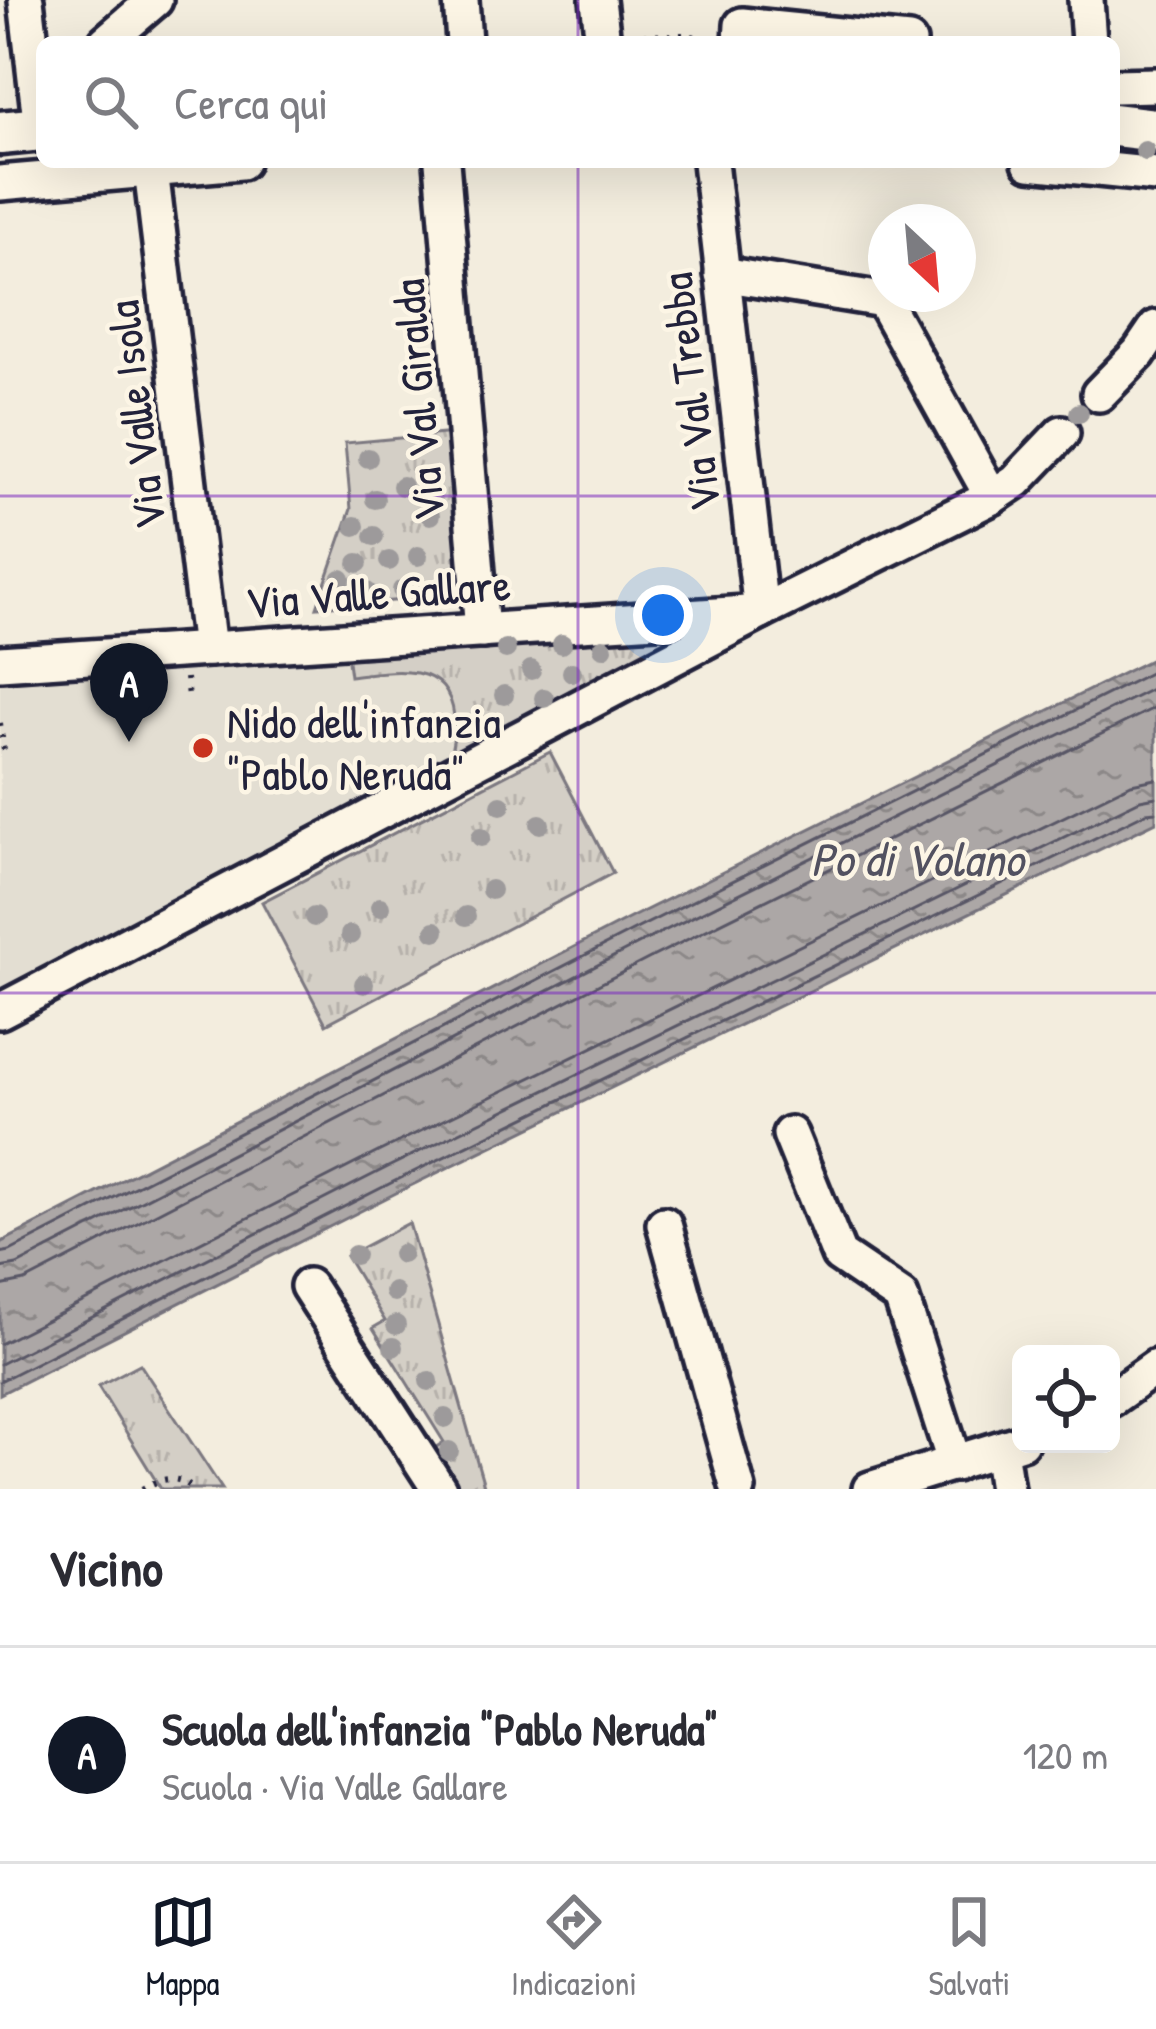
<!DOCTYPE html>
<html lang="it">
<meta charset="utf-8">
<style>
:root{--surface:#fff;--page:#f2f2f3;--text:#2b2b33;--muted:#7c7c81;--line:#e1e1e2;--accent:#111827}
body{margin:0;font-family:"Patrick Hand",sans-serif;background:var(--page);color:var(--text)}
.controls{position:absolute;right:36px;bottom:36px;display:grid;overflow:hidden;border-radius:18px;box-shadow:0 12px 48px #0002}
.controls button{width:108px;height:108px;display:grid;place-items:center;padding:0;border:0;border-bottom:3px solid var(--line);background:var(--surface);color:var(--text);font:60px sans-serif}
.compass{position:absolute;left:868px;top:204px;width:108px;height:108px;border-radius:50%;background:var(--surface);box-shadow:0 12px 48px #0002;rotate:154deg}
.you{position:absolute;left:663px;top:615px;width:42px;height:42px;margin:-30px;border:9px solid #fff;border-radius:50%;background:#1a73e8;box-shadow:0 0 0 18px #1a73e833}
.badge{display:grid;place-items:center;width:78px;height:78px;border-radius:50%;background:var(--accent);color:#fff;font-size:39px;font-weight:700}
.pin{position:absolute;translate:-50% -99px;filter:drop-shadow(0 3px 6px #0008)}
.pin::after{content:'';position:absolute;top:63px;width:42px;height:36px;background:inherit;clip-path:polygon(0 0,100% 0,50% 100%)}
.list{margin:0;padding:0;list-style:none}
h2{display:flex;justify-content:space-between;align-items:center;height:156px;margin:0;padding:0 48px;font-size:51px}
h2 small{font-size:39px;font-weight:400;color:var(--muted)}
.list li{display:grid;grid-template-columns:78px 1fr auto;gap:36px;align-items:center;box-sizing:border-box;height:216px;padding:0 48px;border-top:3px solid var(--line)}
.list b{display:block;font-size:45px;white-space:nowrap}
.list p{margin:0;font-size:39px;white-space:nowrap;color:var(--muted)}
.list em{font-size:39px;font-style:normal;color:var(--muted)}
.icon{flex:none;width:66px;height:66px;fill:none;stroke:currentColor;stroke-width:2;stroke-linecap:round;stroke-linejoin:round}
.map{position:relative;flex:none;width:1156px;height:1489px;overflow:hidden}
.search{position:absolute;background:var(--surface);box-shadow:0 12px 48px #0002;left:36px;right:36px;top:36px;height:132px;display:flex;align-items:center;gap:30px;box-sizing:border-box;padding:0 42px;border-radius:18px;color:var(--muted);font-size:45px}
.sheet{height:372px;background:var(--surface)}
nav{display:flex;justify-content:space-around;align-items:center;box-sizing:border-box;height:168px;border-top:3px solid var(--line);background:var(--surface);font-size:33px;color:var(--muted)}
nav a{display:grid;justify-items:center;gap:6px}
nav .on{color:var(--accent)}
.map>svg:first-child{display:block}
.built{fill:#e3ded2}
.grass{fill:url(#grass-tufts);stroke:#7b7880;stroke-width:3}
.water{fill:url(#water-ripples);stroke:#75727b;stroke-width:3}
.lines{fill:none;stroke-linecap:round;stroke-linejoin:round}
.shore{stroke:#595766;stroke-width:3}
.minor-casing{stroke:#22223b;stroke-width:42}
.major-casing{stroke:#22223b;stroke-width:51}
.path{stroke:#22223b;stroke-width:6;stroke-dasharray:3 9;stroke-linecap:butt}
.minor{stroke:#fcf5e5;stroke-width:33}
.major{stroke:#fcf5e5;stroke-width:42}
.tree{fill:#9d9a9b}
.grid{fill:none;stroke:#7b2cbf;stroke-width:3;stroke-opacity:0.55}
.poi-dot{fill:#c8321e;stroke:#fcf5e5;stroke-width:4.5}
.labels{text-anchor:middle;stroke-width:9;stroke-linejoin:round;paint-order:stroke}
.street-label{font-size:45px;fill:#22223b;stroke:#fcf5e5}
.poi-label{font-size:45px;fill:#22223b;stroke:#fcf5e5;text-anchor:start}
.water-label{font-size:48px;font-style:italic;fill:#525160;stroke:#fcf5e5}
</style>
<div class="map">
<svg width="1156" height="1489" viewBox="0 0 1156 1489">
<defs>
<pattern id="grass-tufts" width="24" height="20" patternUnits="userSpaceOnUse" patternTransform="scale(3)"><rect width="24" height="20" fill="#d4cfc6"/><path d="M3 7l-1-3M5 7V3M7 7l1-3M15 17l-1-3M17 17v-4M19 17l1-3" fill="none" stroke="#b6b1ab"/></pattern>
<pattern id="water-ripples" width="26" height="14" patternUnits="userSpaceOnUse" patternTransform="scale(3)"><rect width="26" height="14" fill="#aca7a6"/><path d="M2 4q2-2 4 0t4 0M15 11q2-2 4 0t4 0" fill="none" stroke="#8c8888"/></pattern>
</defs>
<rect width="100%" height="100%" fill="#f3edde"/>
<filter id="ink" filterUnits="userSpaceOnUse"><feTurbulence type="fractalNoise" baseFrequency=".00833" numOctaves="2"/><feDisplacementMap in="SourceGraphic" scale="24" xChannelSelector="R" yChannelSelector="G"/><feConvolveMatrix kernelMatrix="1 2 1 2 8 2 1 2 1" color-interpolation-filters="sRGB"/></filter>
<g filter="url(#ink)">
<!-- built -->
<polygon class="built" points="347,657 351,675 409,672 430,676 448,692 455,713 455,743 446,769 0,1002 0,679"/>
<!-- grass -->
<g class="grass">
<polygon points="455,433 467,595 317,607 351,509 345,443"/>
<path d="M 728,622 L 446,769 C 460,731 462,675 408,672 C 389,670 369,674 350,676 L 346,647 Z"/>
<polygon points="550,752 613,873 326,1024 262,902"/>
<polygon points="409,1223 485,1489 453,1489 430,1451 444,1442 373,1328 385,1321 346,1256"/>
<polygon points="140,1364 222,1489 161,1489 98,1386"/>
</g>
<!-- water -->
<polygon class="water" points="1156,657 1156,822 400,1191 0,1394 0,1243 632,917"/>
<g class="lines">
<!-- shore -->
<g class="shore">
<polyline points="0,1253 10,1251 638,928 1156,670"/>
<polyline points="0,1268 17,1265 644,941 1156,687"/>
<polyline points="0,1286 25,1281 652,957 1156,707"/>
<polyline points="0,1344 380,1151 1131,784 1156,779"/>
<polyline points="0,1364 388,1167 1140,800 1156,797"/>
<polyline points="0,1381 395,1181 1146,813 1156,812"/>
</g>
<!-- minor casing -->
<g class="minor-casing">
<g id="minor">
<polyline points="26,0 41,129"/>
<polyline points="461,0 464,42"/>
<polyline points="598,0 603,42"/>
<polyline points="1086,0 1089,42"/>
<polyline points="106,42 155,0"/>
<polyline points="741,42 742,25 909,42"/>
<polyline points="1114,86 1156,85"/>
<polyline points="442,162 482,631"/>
<polyline points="1030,162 1156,175"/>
<polyline points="151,170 209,649"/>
<polyline points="0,183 241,162"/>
<polyline points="722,274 883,300 992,497"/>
<polyline points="1099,394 1139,353 1156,328"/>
<polyline points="0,663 761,612 710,162"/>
<polyline points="0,1011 761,612 992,497 1016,481 1062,433"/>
<polyline points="790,1134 839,1255 901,1297 955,1464"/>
<polyline points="664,1224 738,1489"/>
<polyline points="308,1286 439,1489"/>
<polyline points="1111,1399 1156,1367"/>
<polyline points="1000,1449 1006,1489"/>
<polyline points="870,1489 1021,1442"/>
</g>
</g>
<!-- major casing -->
<g class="major-casing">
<g id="major">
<polyline points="1114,125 1156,130"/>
<polyline points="0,133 42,129"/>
</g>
</g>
<!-- path -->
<g class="path">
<polyline points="632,36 685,35 714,40"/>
<polyline points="545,42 571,39"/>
<polyline points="186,678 188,697"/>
<polyline points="0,723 4,751"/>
<path d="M 142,1489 C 160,1479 176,1473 193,1489"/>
</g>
<!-- minor -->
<use href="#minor" class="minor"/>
<!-- major -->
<use href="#major" class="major"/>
</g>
<!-- trees -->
<g class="tree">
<circle cx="1145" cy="151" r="10"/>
<circle cx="1079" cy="413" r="10"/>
<circle cx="368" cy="458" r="10"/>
<circle cx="402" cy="486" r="10"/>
<circle cx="375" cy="499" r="10"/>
<circle cx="430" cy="515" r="10"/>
<circle cx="355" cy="526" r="10"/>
<circle cx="374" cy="536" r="10"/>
<circle cx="418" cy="556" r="10"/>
<circle cx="389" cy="561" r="10"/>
<circle cx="358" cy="563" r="10"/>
<circle cx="341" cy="579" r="10"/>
<circle cx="402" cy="590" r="10"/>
<circle cx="367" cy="592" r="10"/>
<circle cx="562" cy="644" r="10"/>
<circle cx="603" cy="648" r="10"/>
<circle cx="506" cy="649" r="10"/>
<circle cx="531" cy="670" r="10"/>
<circle cx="572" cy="672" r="10"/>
<circle cx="504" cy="695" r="10"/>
<circle cx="544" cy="698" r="10"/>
<circle cx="501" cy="805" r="10"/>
<circle cx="540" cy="824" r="10"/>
<circle cx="481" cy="837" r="10"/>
<circle cx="491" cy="890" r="10"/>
<circle cx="380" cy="907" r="10"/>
<circle cx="466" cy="916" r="10"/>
<circle cx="314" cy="917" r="10"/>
<circle cx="435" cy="931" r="10"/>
<circle cx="350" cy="935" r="10"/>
<circle cx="364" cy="984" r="10"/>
<circle cx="402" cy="1254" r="10"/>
<circle cx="355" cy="1255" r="10"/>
<circle cx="394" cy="1292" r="10"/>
<circle cx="396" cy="1325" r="10"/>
<circle cx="393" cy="1347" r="10"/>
<circle cx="429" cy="1381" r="10"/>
<circle cx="445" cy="1418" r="10"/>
<circle cx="449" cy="1451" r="10"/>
</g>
</g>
<!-- grid -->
<path class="grid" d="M 578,0 L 578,42M 578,162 L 578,1489M 0,496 L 1156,496M 0,993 L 1156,993"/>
<!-- markers -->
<circle class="poi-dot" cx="203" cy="748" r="12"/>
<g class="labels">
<!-- street labels -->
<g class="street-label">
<text transform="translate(690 392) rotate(-97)" y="16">Via Val Trebba</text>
<text transform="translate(418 400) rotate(-95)" y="16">Via Val Giralda</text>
<text transform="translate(136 415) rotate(-97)" y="16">Via Valle Isola</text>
<text transform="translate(378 593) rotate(-4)" y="16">Via Valle Gallare</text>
</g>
<!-- poi labels -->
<g class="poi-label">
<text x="227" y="738">Nido dell'infanzia<tspan x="227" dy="52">"Pablo Neruda"</tspan></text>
</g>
<!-- water labels -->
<g class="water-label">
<text x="917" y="876">Po di Volano</text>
</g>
</g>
</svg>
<div class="controls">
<button><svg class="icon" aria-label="locate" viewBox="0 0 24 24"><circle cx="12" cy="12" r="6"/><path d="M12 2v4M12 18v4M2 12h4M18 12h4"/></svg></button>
</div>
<svg class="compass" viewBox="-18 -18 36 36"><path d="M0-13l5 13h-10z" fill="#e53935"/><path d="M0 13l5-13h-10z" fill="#7c7c81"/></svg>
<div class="you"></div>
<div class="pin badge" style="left:129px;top:742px">A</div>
<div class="search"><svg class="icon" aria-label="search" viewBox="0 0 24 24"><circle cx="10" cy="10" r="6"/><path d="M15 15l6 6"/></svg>Cerca qui</div>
</div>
<section class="sheet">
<h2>Vicino<small></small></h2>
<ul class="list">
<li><span class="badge">A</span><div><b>Scuola dell'infanzia &quot;Pablo Neruda&quot;</b><p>Scuola · Via Valle Gallare</p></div><em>120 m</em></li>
</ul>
</section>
<nav>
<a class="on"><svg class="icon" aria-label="map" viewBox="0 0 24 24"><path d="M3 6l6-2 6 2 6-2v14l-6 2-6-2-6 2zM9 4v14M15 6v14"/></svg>Mappa</a>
<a><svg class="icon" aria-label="directions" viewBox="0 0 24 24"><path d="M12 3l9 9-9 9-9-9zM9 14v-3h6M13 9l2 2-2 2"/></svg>Indicazioni</a>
<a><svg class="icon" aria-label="saved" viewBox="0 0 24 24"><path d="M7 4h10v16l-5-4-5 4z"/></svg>Salvati</a>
</nav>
